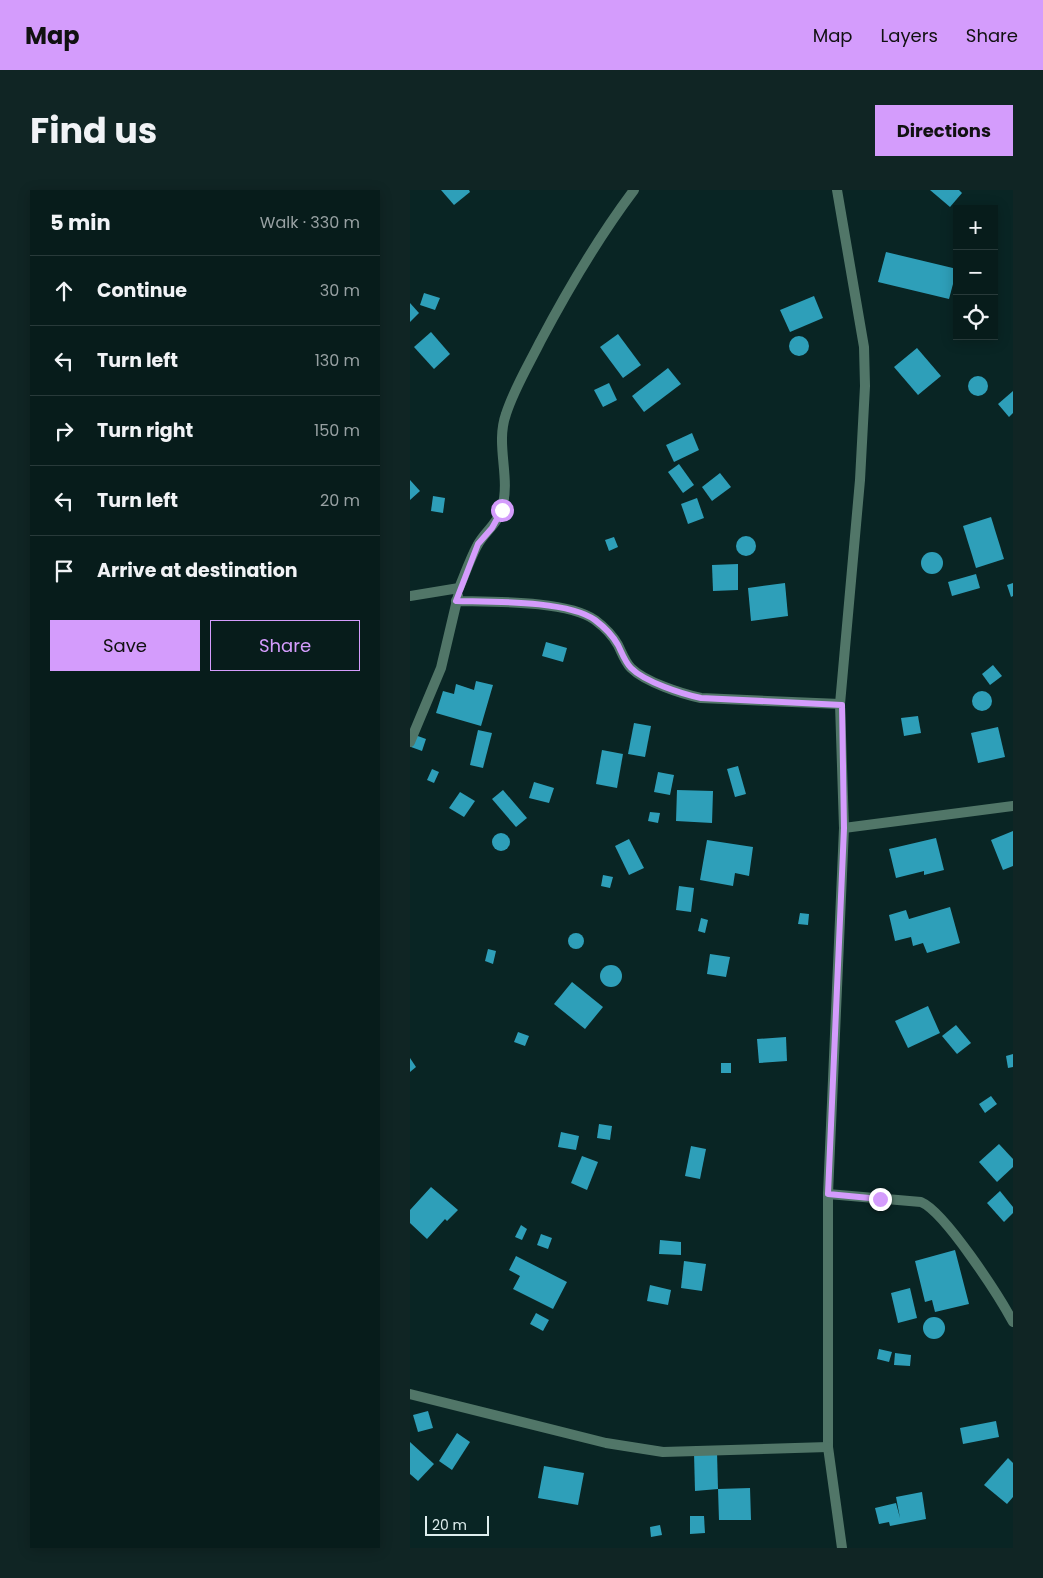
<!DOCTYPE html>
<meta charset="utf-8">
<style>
:root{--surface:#071c1b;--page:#102524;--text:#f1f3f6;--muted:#98a1a3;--line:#283a3a;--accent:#d49cfc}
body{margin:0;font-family:Poppins,sans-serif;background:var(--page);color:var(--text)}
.controls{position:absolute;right:15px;top:15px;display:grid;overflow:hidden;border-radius:0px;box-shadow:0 2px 12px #0003}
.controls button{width:45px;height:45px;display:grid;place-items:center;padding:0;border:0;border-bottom:1px solid var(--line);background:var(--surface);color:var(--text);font:25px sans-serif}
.scale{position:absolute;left:15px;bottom:12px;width:64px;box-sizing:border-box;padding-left:5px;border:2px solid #dfeeee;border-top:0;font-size:14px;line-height:18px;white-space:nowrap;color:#dfeeee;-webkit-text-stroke:4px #092524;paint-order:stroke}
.stop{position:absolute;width:15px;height:15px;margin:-11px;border:4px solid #d49cfc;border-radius:50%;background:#fff}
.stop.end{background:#d49cfc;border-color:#fff;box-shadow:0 1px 5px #0008}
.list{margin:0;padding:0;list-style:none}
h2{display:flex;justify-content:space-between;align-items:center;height:65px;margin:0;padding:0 20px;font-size:21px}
h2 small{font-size:16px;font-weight:400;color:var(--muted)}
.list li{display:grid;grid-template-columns:32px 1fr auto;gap:15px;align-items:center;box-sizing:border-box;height:70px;padding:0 20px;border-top:1px solid var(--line)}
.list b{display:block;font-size:19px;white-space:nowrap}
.list em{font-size:16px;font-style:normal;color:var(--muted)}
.actions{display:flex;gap:10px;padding:15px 20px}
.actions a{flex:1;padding:11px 0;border:1px solid var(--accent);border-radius:0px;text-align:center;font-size:18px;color:var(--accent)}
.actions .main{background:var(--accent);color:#111}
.icon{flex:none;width:28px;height:28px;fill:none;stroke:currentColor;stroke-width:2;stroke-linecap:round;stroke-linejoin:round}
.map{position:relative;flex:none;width:603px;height:1358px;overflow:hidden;border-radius:0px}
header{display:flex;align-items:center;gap:30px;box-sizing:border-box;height:70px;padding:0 25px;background:var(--accent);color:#111}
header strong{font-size:24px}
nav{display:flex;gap:28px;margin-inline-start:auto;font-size:18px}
.intro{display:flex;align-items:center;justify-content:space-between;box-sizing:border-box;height:120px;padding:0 30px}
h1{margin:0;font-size:35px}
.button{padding:12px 22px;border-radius:0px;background:var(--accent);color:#111;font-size:18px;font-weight:700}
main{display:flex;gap:30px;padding:0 30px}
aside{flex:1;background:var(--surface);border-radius:0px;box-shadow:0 2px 12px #0003}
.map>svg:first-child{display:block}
.building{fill:#2e9fb9}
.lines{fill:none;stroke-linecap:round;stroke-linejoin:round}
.street{stroke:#517668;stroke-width:10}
.route{stroke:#d49cfc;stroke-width:6}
</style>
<header>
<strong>Map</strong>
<nav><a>Map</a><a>Layers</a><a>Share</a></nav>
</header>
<div class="intro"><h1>Find us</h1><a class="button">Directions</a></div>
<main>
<aside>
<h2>5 min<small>Walk · 330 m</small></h2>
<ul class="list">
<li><svg class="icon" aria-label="ahead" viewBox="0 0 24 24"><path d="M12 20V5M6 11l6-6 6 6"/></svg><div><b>Continue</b></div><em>30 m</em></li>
<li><svg class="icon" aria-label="left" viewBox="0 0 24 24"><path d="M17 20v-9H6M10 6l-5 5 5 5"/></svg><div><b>Turn left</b></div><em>130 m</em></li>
<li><svg class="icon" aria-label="right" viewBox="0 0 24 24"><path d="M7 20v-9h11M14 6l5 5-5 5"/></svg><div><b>Turn right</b></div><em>150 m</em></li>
<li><svg class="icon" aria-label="left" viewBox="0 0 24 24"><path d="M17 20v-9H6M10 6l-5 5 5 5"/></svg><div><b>Turn left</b></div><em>20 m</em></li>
<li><svg class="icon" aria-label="arrive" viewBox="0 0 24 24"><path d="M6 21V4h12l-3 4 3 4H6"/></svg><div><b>Arrive at destination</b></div></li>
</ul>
<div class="actions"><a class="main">Save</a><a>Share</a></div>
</aside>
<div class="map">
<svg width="603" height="1358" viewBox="0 0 603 1358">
<rect width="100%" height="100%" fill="#092524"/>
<!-- building -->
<g class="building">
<polygon points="31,0 59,0 60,2 44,15"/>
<polygon points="520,0 549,0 552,3 540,17"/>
<polygon points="476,62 547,79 539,109 468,92"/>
<polygon points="14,103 30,108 25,120 10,115"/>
<polygon points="404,106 413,128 380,142 370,120"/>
<polygon points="0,113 9,123 0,132"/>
<polygon points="21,142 40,164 24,179 4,157"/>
<polygon points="208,144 231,175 213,188 190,157"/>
<circle cx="389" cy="156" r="10"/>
<polygon points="507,158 531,186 508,205 484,177"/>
<polygon points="258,178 271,194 234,222 222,206"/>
<circle cx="568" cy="196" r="10"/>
<polygon points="199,193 207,210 193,217 184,200"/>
<polygon points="603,201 603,223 599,227 588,214"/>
<polygon points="282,243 289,260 264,272 256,255"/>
<polygon points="269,274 284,295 273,303 258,282"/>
<polygon points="310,283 321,297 302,311 292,297"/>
<polygon points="0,290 10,301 0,310"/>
<polygon points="23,306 35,308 33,323 21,321"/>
<polygon points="287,308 294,328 278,334 271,314"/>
<polygon points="581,327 594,369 566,378 553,336"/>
<circle cx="336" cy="356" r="10"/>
<polygon points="204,347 208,357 199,361 195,350"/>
<circle cx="522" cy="373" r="11"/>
<polygon points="328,374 328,400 303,401 302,375"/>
<polygon points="566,384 570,398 542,406 538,392"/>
<polygon points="375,393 378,426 341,431 338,398"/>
<polygon points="603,393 603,406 601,407 597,395"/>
<polygon points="136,452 157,458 153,472 132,466"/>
<polygon points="583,475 592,486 580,495 572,484"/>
<polygon points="66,491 83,495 71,536 26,523 33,501 44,504 46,494 64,500"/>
<circle cx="572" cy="511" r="10"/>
<polygon points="508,526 511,543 494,546 491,528"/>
<polygon points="224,533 241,536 235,567 218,564"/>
<polygon points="588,537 595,567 568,573 561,543"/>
<polygon points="68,540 82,543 73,578 60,575"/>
<polygon points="5,545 16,549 12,561 1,557"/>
<polygon points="192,560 213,564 207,598 186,594"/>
<polygon points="328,576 336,604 325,607 317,579"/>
<polygon points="22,579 29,582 24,593 17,590"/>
<polygon points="248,582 264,585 260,605 244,602"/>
<polygon points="124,592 144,598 139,613 119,608"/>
<polygon points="93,600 117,628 106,637 82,609"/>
<polygon points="267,600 303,601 302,633 266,631"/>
<polygon points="50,602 65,611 54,627 39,618"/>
<polygon points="240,622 250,623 248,633 238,631"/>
<polygon points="603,641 603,676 593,680 581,650"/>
<circle cx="91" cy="652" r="9"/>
<polygon points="526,648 534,680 514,685 514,681 486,688 479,659"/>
<polygon points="219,649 234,678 219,685 205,656"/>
<polygon points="297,650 343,657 339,686 325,683 323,696 290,690"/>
<polygon points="193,685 203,687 200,698 191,696"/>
<polygon points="269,696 284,698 281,722 266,720"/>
<polygon points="540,717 550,753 517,763 513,753 503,756 501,747 485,751 479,725 496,720 499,729"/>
<polygon points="390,723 399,724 398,735 388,734"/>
<polygon points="291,728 298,730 295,743 288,741"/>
<circle cx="166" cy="751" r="8"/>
<polygon points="78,759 86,761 83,774 75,771"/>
<polygon points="300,764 320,767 316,787 297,784"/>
<circle cx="201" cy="786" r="11"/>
<polygon points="162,792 193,817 175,839 144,814"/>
<polygon points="518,816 530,843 498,858 485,831"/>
<polygon points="546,835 561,853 547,864 532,846"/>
<polygon points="108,842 119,846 115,856 104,852"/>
<polygon points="376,847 377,871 349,873 347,849"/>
<polygon points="603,864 603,877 598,878 596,866"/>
<polygon points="0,868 6,877 0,882"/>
<rect x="311" y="873" width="10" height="10"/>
<polygon points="581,906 587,914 575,923 569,914"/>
<polygon points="189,934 202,936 200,950 187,948"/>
<polygon points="151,942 169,946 166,960 148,957"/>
<polygon points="589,954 603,969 603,977 587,992 569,972"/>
<polygon points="281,956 296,959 290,989 275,986"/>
<polygon points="172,966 188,972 177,1000 161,993"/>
<polygon points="21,997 48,1020 37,1031 35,1029 17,1049 0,1033 0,1020"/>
<polygon points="590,1001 603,1017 603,1023 594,1032 577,1013"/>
<polygon points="111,1035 117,1039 112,1050 105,1047"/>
<polygon points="131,1044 142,1048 138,1059 127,1055"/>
<polygon points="250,1050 271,1052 271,1065 249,1064"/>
<polygon points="545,1060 559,1114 525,1122 522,1110 515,1112 505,1071"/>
<polygon points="106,1066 157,1092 143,1119 103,1099 110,1086 99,1080"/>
<polygon points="274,1071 296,1074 292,1101 271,1098"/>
<polygon points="240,1095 261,1100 258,1115 237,1111"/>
<polygon points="500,1098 507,1128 488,1133 481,1103"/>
<polygon points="126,1123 139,1130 133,1141 120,1134"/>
<circle cx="524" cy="1138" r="11"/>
<polygon points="469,1159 482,1162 479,1172 467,1169"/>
<polygon points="485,1163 501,1165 500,1176 484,1175"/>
<polygon points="18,1221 23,1238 8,1242 3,1225"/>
<polygon points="586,1231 589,1247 553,1254 550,1238"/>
<polygon points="47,1243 60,1252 42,1280 29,1271"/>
<polygon points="0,1252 24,1274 8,1291 0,1284"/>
<polygon points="307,1262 308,1299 285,1301 284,1263"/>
<polygon points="598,1268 603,1273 603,1307 597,1314 574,1295"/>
<polygon points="134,1276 174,1283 168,1315 128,1308"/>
<polygon points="340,1298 341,1330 309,1330 308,1299"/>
<polygon points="512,1302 516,1329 480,1336 479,1332 469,1334 465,1318 486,1313 490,1328 486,1307"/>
<polygon points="280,1326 294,1326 295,1343 280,1344"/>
<polygon points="250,1335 252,1345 241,1347 240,1337"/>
</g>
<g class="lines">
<!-- street -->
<g class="street">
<polyline points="427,0 454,157 455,196 450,290 430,514 434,638 418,1004 418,1257 432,1358"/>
<path d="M 0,406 L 49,398 C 55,384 60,369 67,356 C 74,342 88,334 92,318 C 101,287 85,255 96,224 C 104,199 118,176 130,152 C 158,99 188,48 224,0"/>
<path d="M 46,411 C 80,412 157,410 185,430 C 193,436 203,446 208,455 C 212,463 215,472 221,478 C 235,492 272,504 291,508 L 430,514"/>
<polyline points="0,552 31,478 48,406"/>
<polyline points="434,638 603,616"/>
<path d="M 418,1004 L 511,1012 C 535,1022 589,1106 603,1132"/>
<polyline points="0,1204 196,1253 253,1262 418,1257"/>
</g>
</g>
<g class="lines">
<!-- route -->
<path class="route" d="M 92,320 L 82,338 L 68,354 L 46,411 C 81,412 157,410 185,430 C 193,436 203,446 208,455 C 212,463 215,472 221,478 C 235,492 272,504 291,508 L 432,515 L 434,638 L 418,1004 L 470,1009"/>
</g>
</svg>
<div class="controls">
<button>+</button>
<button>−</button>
<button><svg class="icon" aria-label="locate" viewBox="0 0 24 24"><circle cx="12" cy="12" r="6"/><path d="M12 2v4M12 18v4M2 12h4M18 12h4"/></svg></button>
</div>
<div class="scale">20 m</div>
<div class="stop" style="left:92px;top:320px"></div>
<div class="stop end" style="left:470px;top:1009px"></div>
</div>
</main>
